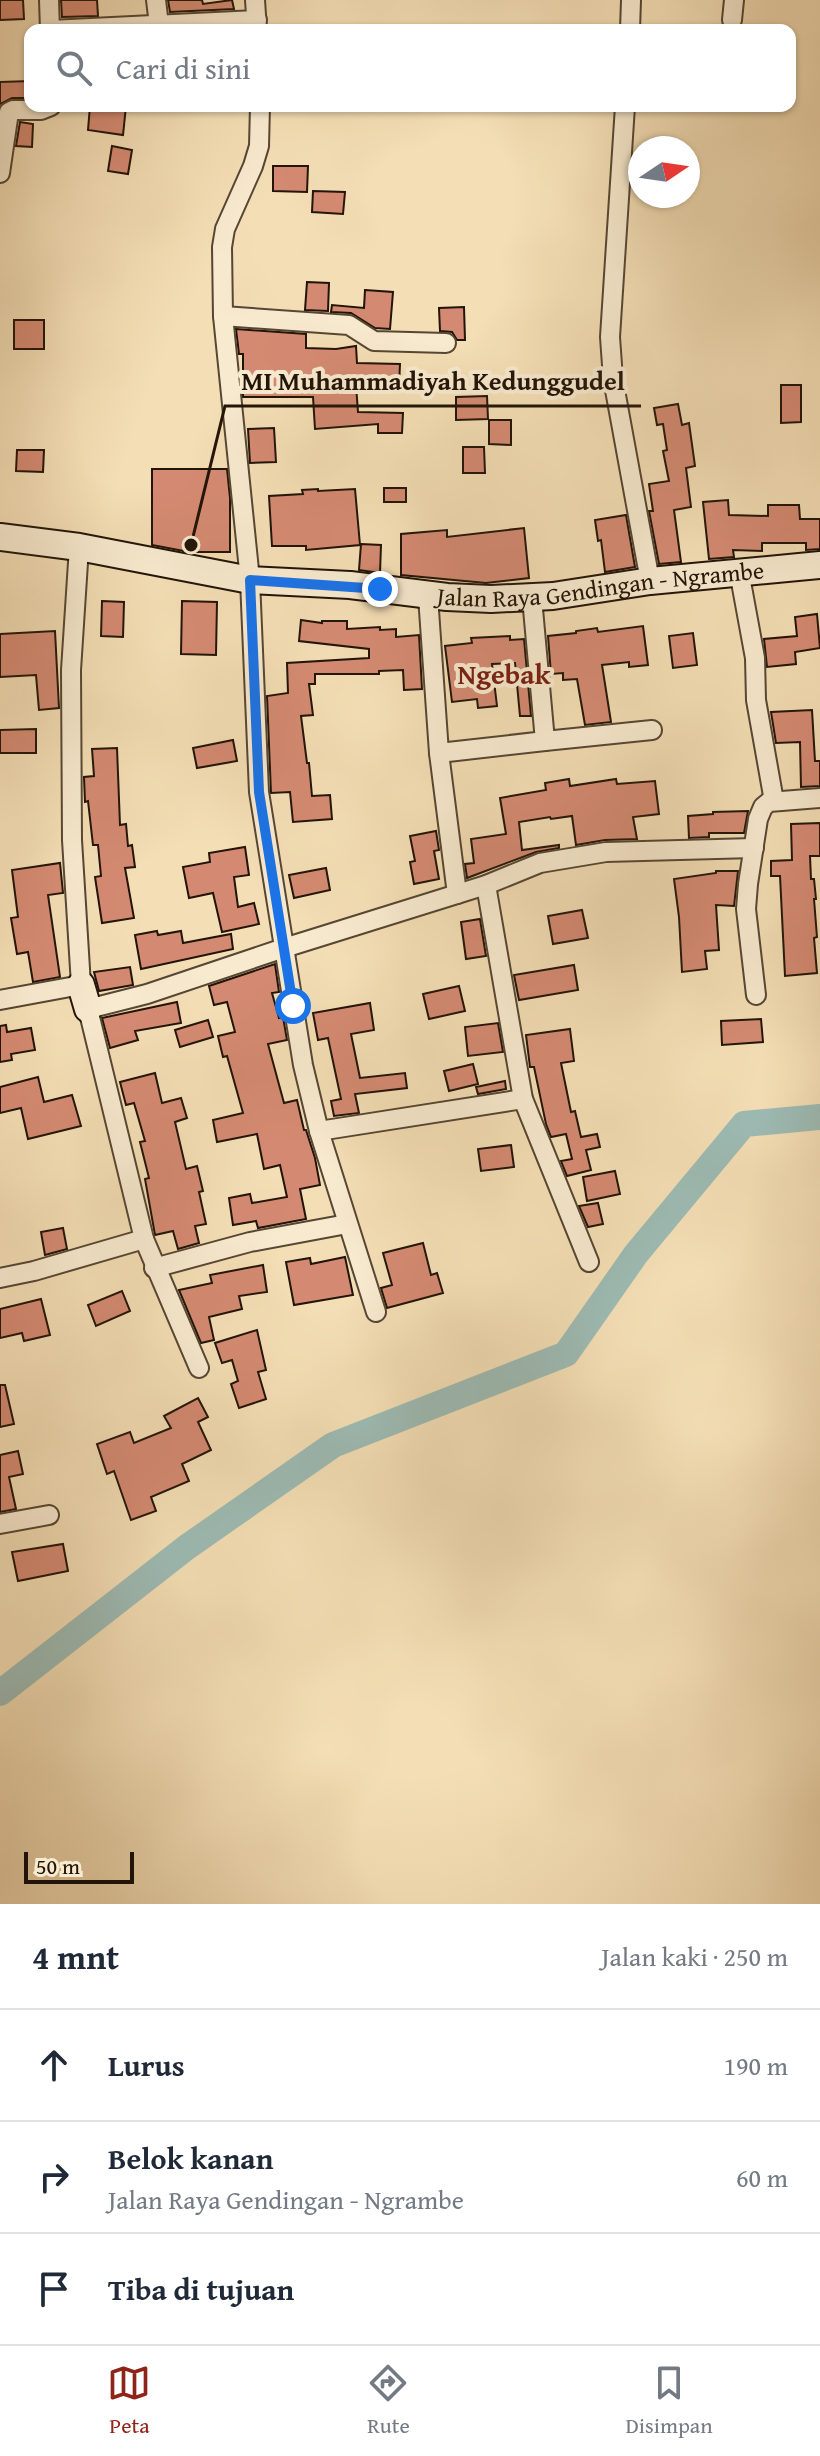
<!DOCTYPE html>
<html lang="id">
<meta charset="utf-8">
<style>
:root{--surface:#fff;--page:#f2f2f3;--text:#1f2937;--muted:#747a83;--line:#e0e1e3;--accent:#8f2418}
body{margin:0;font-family:"Gentium Book Plus",serif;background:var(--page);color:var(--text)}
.compass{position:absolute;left:628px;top:136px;width:72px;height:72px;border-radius:50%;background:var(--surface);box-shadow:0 2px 6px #0004;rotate:77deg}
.scale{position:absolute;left:24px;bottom:20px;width:110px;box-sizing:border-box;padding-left:8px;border:4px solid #221408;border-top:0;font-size:22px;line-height:28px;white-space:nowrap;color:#221408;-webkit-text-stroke:6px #f8eacf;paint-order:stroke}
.stop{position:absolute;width:24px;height:24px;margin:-18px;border:6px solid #1a73e8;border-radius:50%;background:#fff}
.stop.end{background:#1a73e8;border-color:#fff;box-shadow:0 2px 8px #0008}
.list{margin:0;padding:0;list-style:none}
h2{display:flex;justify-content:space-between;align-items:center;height:104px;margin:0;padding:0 32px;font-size:34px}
h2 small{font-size:26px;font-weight:400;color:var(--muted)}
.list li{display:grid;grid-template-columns:52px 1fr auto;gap:24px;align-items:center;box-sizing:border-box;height:112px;padding:0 32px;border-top:2px solid var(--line)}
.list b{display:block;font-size:30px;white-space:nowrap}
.list p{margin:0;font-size:26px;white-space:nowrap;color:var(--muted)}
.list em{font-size:26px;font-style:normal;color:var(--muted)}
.icon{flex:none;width:44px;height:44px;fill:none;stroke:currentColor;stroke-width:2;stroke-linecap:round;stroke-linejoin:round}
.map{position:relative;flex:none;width:820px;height:1904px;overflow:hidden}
.search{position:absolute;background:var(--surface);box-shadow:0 2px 6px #0004;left:24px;right:24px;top:24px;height:88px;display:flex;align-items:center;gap:20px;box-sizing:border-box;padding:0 28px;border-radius:16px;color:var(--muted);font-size:30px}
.sheet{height:440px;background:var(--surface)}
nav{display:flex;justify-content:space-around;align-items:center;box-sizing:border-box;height:112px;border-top:2px solid var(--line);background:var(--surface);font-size:22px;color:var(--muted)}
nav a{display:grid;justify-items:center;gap:4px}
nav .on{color:var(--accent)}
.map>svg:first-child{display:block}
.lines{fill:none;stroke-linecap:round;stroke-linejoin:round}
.river{stroke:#9dbbb4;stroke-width:26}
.building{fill:#d48a72;stroke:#221408;stroke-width:2}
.street-casing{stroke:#564633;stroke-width:22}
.secondary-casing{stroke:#221408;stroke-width:30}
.street{stroke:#f8eacf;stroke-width:18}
.secondary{stroke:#f8eacf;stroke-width:26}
.route{stroke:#1a73e8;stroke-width:10}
.labels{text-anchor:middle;stroke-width:8;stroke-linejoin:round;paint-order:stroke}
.street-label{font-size:24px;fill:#221408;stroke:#f8eacf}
.quarter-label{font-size:28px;font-weight:bold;fill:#7a1f14;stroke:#f8eacf}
.leader{fill:none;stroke:#221408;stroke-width:3}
.callout-dot{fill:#221408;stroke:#f8eacf;stroke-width:3}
.callout-label{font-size:26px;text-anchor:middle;font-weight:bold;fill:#221408;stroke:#f8eacf;stroke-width:8;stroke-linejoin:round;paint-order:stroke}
</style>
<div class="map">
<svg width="820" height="1904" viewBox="0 0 820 1904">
<rect width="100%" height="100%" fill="#f4deb5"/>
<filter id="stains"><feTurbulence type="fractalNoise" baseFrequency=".0025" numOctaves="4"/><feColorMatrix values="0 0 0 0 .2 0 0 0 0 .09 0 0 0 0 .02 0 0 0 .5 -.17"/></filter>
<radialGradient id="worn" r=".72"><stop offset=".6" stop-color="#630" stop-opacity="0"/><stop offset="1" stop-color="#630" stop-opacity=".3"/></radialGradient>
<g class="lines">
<!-- river -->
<polyline class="river" points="0,1693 187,1547 333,1445 566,1354 636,1254 744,1124 820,1117"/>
</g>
<!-- building -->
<g class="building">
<polygon points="0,0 23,0 24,19 0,20"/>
<polygon points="61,0 97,0 98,16 62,17"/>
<polygon points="168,0 202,0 203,4 232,0 234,9 170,12"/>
<polygon points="30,81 30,98 12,98 0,104 0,82"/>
<polygon points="90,106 126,106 123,135 88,130"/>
<polygon points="20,122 33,124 32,147 16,146"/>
<polygon points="112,146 132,150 128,174 108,171"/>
<polygon points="273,166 308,166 307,192 273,191"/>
<polygon points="313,191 345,192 343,214 312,212"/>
<polygon points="307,282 329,283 328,311 305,310"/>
<polygon points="365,290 393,292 390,329 375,328 351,313 331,312 332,305 364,308"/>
<polygon points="464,307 465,340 457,340 452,332 440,331 439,308"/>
<rect x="14" y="320" width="30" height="29"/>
<polygon points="236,329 306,334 306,348 336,349 356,346 357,363 400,364 399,386 356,385 358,412 403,413 402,433 378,433 378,424 315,429 313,397 243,397 243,354 239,354"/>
<polygon points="781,385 801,385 801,422 781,423"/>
<polygon points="487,396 488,419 456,420 456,397"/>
<polygon points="678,404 682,425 689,423 695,466 686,468 691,507 674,510 681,562 659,564 649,511 653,511 649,484 669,481 663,451 667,450 663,424 657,425 654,408"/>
<polygon points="489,420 511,420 511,445 489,444"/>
<polygon points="274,428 276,462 250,463 248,429"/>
<polygon points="463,447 484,447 485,473 463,473"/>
<polygon points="17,450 44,450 43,472 16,471"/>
<polygon points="152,469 227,469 230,498 230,552 189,552 152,545"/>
<rect x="384" y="488" width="22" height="14"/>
<polygon points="318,489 318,491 355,489 360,545 306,550 306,546 272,546 269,496 303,494 302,490"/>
<polygon points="728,500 729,515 768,516 768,505 799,505 800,519 820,519 820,549 806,550 806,543 762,543 762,551 733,550 734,557 709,559 703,502"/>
<polygon points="626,515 635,567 605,572 601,540 598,541 595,520"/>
<polygon points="524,528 529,578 486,583 401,575 401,534 447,530 447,537"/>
<polygon points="361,544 381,545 380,573 359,570"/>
<polygon points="102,601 124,602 123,637 101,636"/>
<polygon points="182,601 217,602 216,655 181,654"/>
<polygon points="817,614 820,648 795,652 796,664 767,667 764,639 797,636 795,617"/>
<polygon points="301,620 322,623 322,621 347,621 347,629 380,627 380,630 396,629 396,637 419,635 422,689 404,690 403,670 379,671 379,674 315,674 315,684 309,684 313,715 301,716 307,763 309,763 312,796 330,795 332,819 293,822 290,792 271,793 267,696 288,693 287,663 369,658 369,649 299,641"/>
<polygon points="643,626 648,665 629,667 629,662 602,665 611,722 585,725 577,679 563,680 563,673 551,674 548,636 576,633 576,631 597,628 598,632"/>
<polygon points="55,631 59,708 39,710 36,675 0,677 0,634"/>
<polygon points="693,633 697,665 673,668 669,636"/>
<polygon points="510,636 510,640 524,639 531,716 520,716 515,663 492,664 497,706 478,708 477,699 452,702 445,646 472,643 471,638"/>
<polygon points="812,710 815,761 820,761 820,786 801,787 800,742 776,743 771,712"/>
<polygon points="36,729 36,753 0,753 0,730"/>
<polygon points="233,740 237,761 197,768 193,748"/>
<polygon points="117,748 120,825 126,824 128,846 132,845 135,867 125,868 134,918 102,923 95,877 101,876 98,845 93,845 88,801 85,802 84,777 94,776 92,749"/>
<polygon points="569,779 570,786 616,779 617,784 655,781 659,814 633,817 637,839 605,840 576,845 572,816 551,819 550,817 519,822 522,850 559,845 559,848 536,852 467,878 465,864 474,863 471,839 506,834 500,798 546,790 545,783"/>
<polygon points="748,811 744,833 709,833 709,837 689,838 688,816 713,814 713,812"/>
<polygon points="820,823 820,856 810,856 811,879 814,879 816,899 814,899 817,937 814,938 817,973 785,976 780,876 771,876 771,861 792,860 791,824"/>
<polygon points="436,831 439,850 434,851 439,879 414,884 410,862 415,861 410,836"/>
<polygon points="245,847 249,875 234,877 238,907 254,903 259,924 222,932 213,893 189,898 183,867 210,862 209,853"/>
<polygon points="60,863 63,893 48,895 60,977 33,982 28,952 17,954 11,918 18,917 12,870"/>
<polygon points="326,868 330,890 294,898 289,875"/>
<polygon points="716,871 738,871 734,906 716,905 719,950 705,951 707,969 682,972 679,917 674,879 716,873"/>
<polygon points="582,910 588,938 553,944 548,916"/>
<polygon points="480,919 486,956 466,959 461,922"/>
<polygon points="157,931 158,935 181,931 183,943 231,934 233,949 141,969 135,935"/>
<polygon points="275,964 279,992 272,993 279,1018 283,1017 287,1040 268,1044 284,1103 297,1100 304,1130 306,1130 315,1158 320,1185 300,1189 306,1219 258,1228 256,1221 233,1225 229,1198 250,1194 252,1203 287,1197 280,1165 264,1169 257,1134 217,1142 213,1120 243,1113 227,1056 223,1057 218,1036 235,1032 227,1002 214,1005 209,986"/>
<polygon points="574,965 578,990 519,1000 514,975"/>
<polygon points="130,967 133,985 99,991 94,972"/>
<polygon points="459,986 465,1011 429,1019 423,994"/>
<polygon points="177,1002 181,1023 135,1031 138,1040 110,1048 102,1018"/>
<polygon points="370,1003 374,1030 351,1034 360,1078 405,1073 407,1088 355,1094 359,1113 334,1116 331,1101 341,1099 328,1038 318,1040 313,1013"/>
<polygon points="761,1019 763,1042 722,1045 721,1021"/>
<polygon points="208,1020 213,1037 180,1047 175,1030"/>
<polygon points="498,1023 503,1052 468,1056 465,1027"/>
<polygon points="6,1025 7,1032 31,1028 35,1050 11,1054 12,1060 0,1062 0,1026"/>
<polygon points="570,1029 574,1061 561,1063 571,1112 575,1111 581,1137 597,1134 600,1147 586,1150 591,1170 567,1176 561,1161 572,1159 566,1134 551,1137 546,1124 534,1067 530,1067 526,1035"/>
<polygon points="473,1064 478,1084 449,1091 444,1071"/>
<polygon points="155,1073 162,1103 181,1098 187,1118 175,1122 186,1169 197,1166 203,1191 199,1192 206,1224 195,1226 199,1243 178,1249 173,1231 155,1235 145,1179 149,1178 140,1142 145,1141 134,1103 126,1105 120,1082"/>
<polygon points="38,1077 44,1102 72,1095 81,1126 28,1139 21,1108 0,1113 0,1087"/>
<polygon points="505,1081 506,1089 478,1094 476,1087"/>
<polygon points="511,1145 514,1167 481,1171 478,1149"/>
<polygon points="615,1171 620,1194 587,1201 583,1177"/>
<polygon points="598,1203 603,1224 588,1227 579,1206"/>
<polygon points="63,1228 67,1249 45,1255 41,1232"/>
<polygon points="423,1243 431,1275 437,1273 443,1293 387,1308 381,1288 392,1285 383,1253"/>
<polygon points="345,1257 353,1295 294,1305 286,1262 310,1258 311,1264"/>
<polygon points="263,1265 267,1292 239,1296 242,1309 209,1317 214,1340 201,1343 179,1290 212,1283 210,1275"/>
<polygon points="122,1291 130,1311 96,1326 88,1305"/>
<polygon points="41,1299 50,1335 24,1341 22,1333 0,1338 0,1309"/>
<polygon points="257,1330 266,1370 258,1372 266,1399 239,1408 231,1384 238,1381 232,1360 222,1363 215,1343"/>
<polygon points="0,1385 5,1385 14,1424 0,1427"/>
<polygon points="198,1398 208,1417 198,1422 211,1450 182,1464 189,1481 151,1497 156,1511 131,1520 114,1471 107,1474 97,1444 130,1432 134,1443 171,1428 164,1416"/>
<polygon points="18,1451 23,1474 9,1477 16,1509 0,1512 0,1455"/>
<polygon points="63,1544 68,1571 18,1581 12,1552"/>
</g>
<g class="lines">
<!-- street casing -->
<g class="street-casing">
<g id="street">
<polyline points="49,0 50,30"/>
<polyline points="156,0 159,25"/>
<polyline points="255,0 257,30"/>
<polyline points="732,20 734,0"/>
<polyline points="50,30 257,20"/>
<polyline points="630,30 631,0"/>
<polyline points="260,106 259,146 253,166 225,229 222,247 223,316 250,580 259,792 303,1065 319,1131 376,1312"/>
<polyline points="625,106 610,337 613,379 650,581"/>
<polyline points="0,173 9,112 13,110 41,110 51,106"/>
<polyline points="223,316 349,325 374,341 446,343"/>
<polyline points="739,571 755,658 756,700 774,801"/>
<polyline points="428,596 439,753"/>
<polyline points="532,598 545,741 652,730"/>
<polyline points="486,885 523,1099 589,1262"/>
<polyline points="457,894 439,753 545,741"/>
<polyline points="756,995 746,909 748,884 758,819 763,807 769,802 820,798"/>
<polyline points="0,1000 81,985 72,840 71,670 79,547"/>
<polyline points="319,1131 523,1099"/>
<polyline points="154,1268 250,1242 347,1224"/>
<polyline points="0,1278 34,1271 144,1239"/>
<polyline points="199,1368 144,1239 88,1009 147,994 284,948 486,885 540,863 606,852 754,848"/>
<polyline points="0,1524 49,1515"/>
</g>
</g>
<!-- secondary casing -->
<g class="secondary-casing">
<g id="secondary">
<path id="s1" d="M 0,537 L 79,547 L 250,580 L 350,585 L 447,597 L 491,599 L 553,596 L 650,581 L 820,565"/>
<polyline points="81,985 88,1009"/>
</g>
</g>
<!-- street -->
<use href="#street" class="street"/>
<!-- secondary -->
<use href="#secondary" class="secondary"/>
</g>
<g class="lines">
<!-- route -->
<polyline class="route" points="293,1006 259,792 250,580 380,589"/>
</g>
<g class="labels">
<!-- street labels -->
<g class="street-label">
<text dy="8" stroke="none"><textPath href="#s1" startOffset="606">Jalan Raya Gendingan - Ngrambe</textPath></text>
</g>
<!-- quarter labels -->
<g class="quarter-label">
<text x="504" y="684">Ngebak</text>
</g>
</g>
<!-- callouts -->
<path class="leader" d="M191 545L225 406H641"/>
<circle class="callout-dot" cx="191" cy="545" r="8"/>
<g class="callout-label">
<text x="433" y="390">MI Muhammadiyah Kedunggudel</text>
</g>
<rect width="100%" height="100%" filter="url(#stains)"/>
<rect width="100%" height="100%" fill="url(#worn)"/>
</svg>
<svg class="compass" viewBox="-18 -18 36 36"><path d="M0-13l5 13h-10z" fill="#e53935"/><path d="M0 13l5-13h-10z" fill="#747a83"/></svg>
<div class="scale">50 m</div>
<div class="stop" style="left:293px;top:1006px"></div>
<div class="stop end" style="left:380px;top:589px"></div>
<div class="search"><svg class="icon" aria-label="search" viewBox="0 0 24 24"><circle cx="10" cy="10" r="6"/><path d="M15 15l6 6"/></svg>Cari di sini</div>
</div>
<section class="sheet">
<h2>4 mnt<small>Jalan kaki · 250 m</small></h2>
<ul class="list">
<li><svg class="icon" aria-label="ahead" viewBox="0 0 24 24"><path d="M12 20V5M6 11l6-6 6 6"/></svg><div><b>Lurus</b></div><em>190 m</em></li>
<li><svg class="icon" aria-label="right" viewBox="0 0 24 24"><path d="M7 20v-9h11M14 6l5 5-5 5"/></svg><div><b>Belok kanan</b><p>Jalan Raya Gendingan - Ngrambe</p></div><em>60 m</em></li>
<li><svg class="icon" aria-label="arrive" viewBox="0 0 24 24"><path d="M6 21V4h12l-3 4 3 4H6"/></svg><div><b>Tiba di tujuan</b></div></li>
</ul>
</section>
<nav>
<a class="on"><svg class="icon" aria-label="map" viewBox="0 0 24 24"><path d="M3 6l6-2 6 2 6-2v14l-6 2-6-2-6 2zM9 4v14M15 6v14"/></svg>Peta</a>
<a><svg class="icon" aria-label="directions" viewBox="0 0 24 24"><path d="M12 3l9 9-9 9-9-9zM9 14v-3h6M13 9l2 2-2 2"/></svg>Rute</a>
<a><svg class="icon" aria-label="saved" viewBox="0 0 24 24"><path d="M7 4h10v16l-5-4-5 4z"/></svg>Disimpan</a>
</nav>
